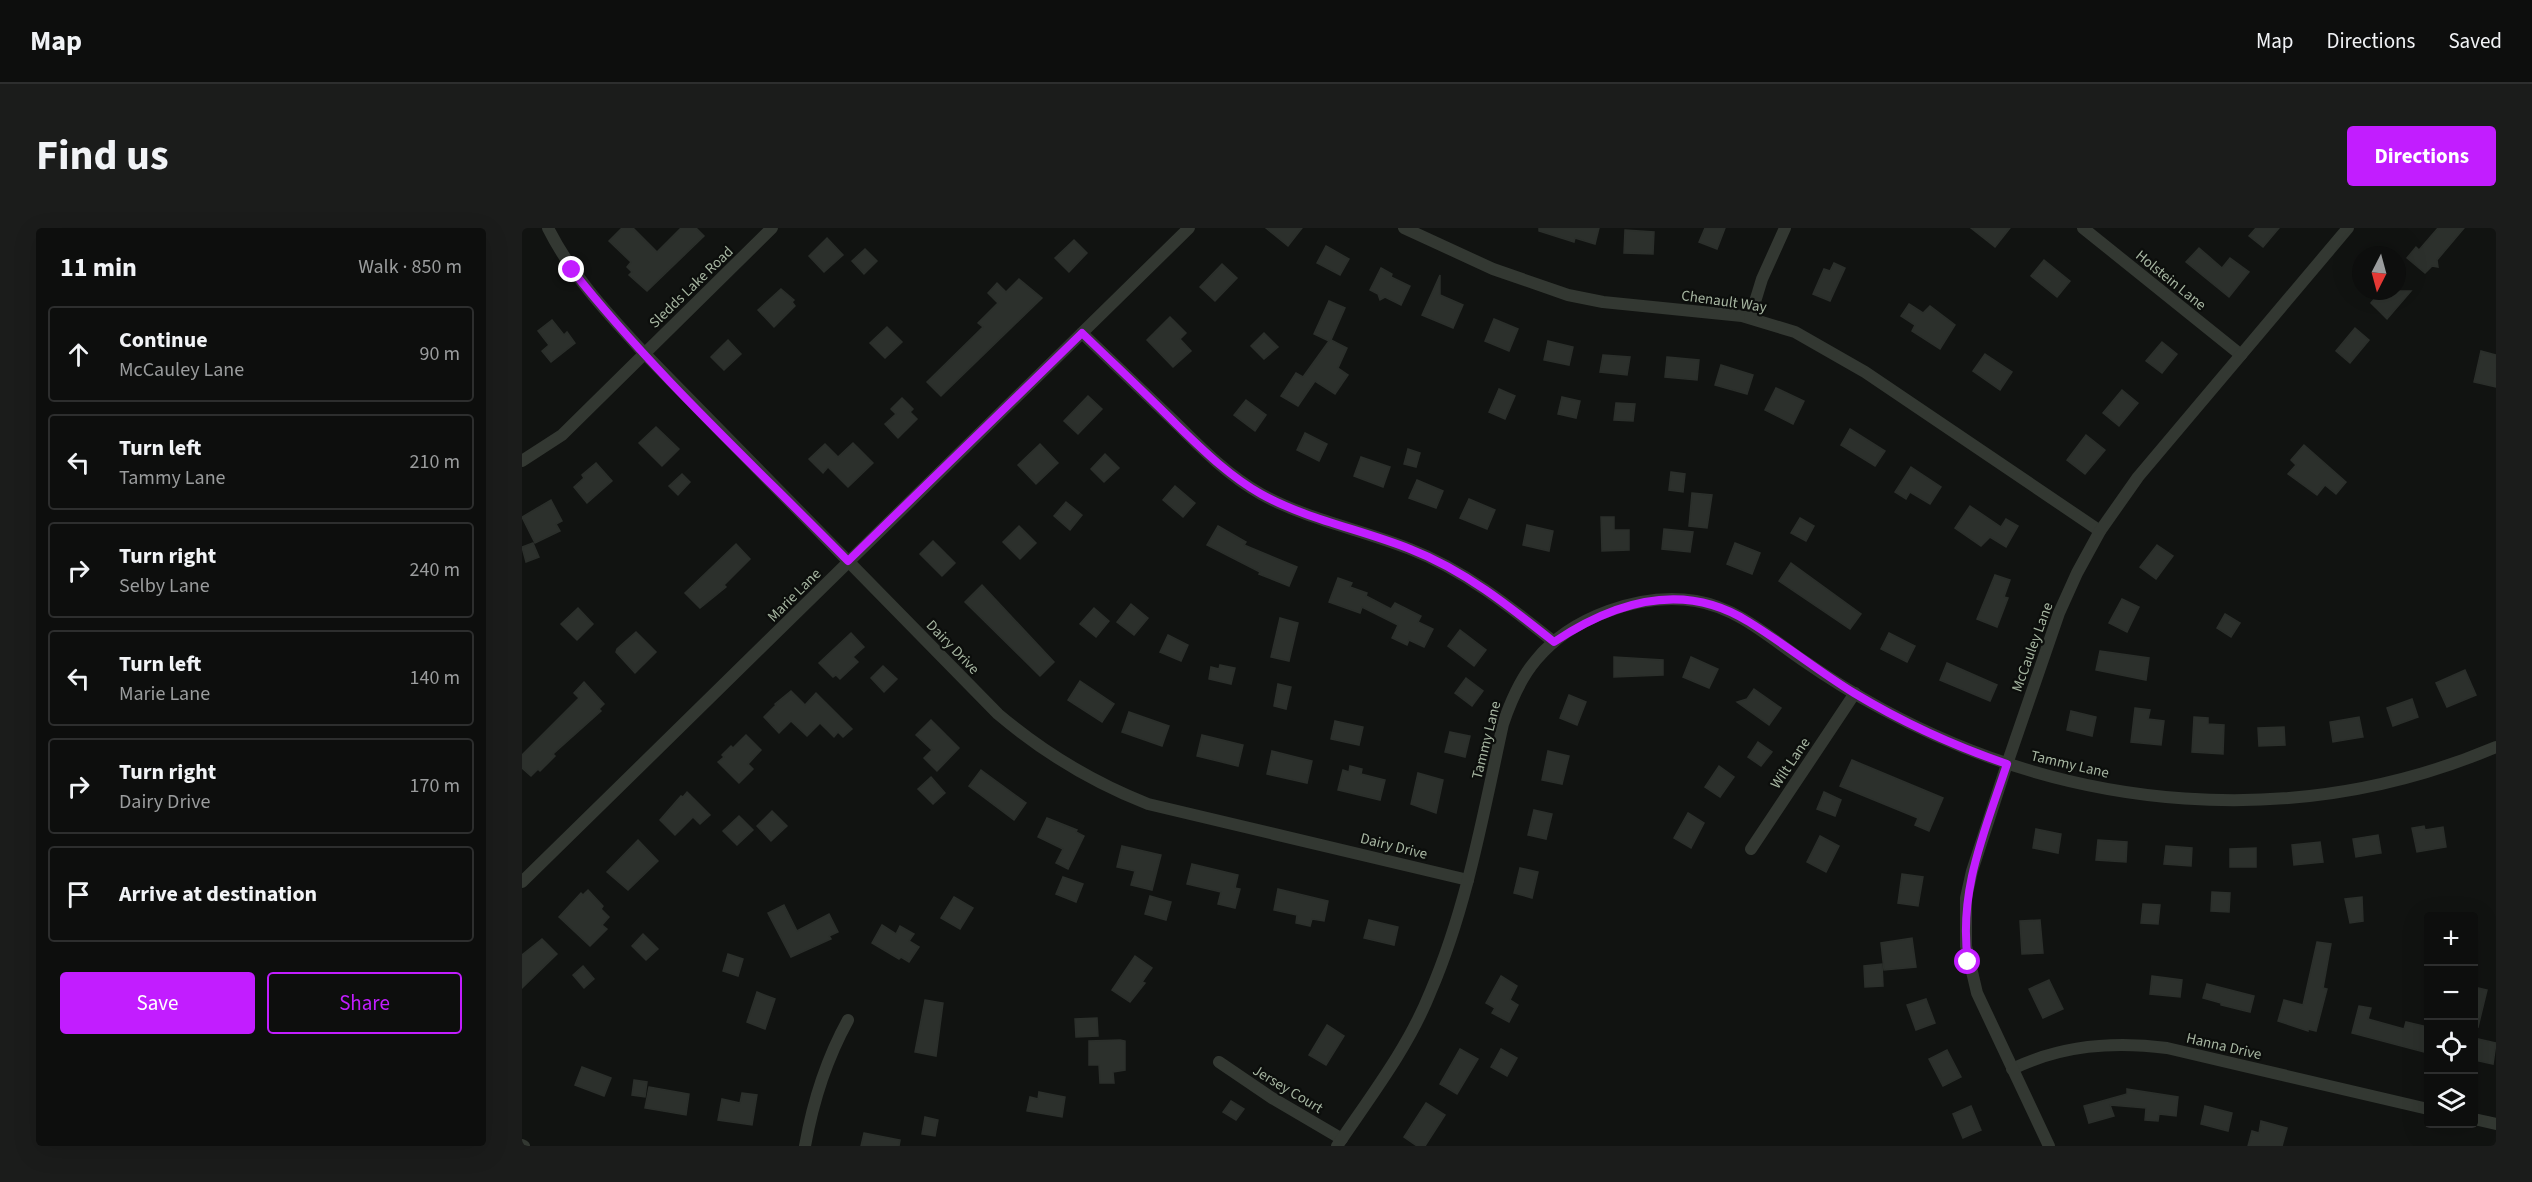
<!DOCTYPE html>
<meta charset="utf-8">
<style>
:root{--surface:#0d0e0d;--page:#1b1c1b;--text:#f1f3f6;--muted:#9a9c9d;--line:#2d2e2e;--accent:#c21dff}
body{margin:0;font-family:"Source Sans 3",sans-serif;background:var(--page);color:var(--text)}
.controls{position:absolute;right:18px;bottom:18px;display:grid;overflow:hidden;border-radius:6px;box-shadow:0 6px 24px #0002}
.controls button{width:54px;height:54px;display:grid;place-items:center;padding:0;border:0;border-bottom:2px solid var(--line);background:var(--surface);color:var(--text);font:30px sans-serif}
.compass{position:absolute;left:1830px;top:18px;width:54px;height:54px;border-radius:50%;background:var(--surface);box-shadow:0 6px 24px #0002;rotate:186deg}
.stop{position:absolute;width:18px;height:18px;margin:-14px;border:4px solid #c21dff;border-radius:50%;background:#fff}
.stop.end{background:#c21dff;border-color:#fff;box-shadow:0 2px 6px #0008}
.list{margin:0;padding:0;list-style:none}
h2{display:flex;justify-content:space-between;align-items:center;height:78px;margin:0;padding:0 24px;font-size:26px}
h2 small{font-size:20px;font-weight:400;color:var(--muted)}
.list li{display:grid;grid-template-columns:39px 1fr auto;gap:18px;align-items:center;box-sizing:border-box;height:96px;margin:0 12px 12px;padding:0 12px;border:2px solid var(--line);border-radius:6px}
.list b{display:block;font-size:22px;white-space:nowrap}
.list p{margin:0;font-size:20px;white-space:nowrap;color:var(--muted)}
.list em{font-size:20px;font-style:normal;color:var(--muted)}
.actions{display:flex;gap:12px;padding:18px 24px}
.actions a{flex:1;padding:14px 0;border:2px solid var(--accent);border-radius:6px;text-align:center;font-size:21px;color:var(--accent)}
.actions .main{background:var(--accent);color:#fff}
.icon{flex:none;width:33px;height:33px;fill:none;stroke:currentColor;stroke-width:2;stroke-linecap:round;stroke-linejoin:round}
.map{position:relative;flex:none;width:1974px;height:918px;overflow:hidden;border-radius:6px}
header{display:flex;align-items:center;gap:36px;box-sizing:border-box;height:84px;padding:0 30px;background:var(--surface);border-bottom:2px solid var(--line)}
header strong{font-size:28px}
nav{display:flex;gap:33px;margin-inline-start:auto;font-size:21px}
.intro{display:flex;align-items:center;justify-content:space-between;box-sizing:border-box;height:144px;padding:0 36px}
h1{margin:0;font-size:42px}
.button{padding:15px 27px;border-radius:6px;background:var(--accent);color:#fff;font-size:21px;font-weight:700}
main{display:flex;gap:36px;padding:0 36px}
aside{flex:1;background:var(--surface);border-radius:6px;box-shadow:0 6px 24px #0002}
.map>svg:first-child{display:block}
.building{fill:#2c302c;stroke:#2b2f2b;stroke-width:1.5}
.lines{fill:none;stroke-linecap:round;stroke-linejoin:round}
.street{stroke:#333832;stroke-width:12}
.route{stroke:#c21dff;stroke-width:8}
.labels{text-anchor:middle;stroke-width:4.5;stroke-linejoin:round;paint-order:stroke}
.street-label{font-size:15px;fill:#a6b5a1;stroke:#0c0e0c}
</style>
<header>
<strong>Map</strong>
<nav><a>Map</a><a>Directions</a><a>Saved</a></nav>
</header>
<div class="intro"><h1>Find us</h1><a class="button">Directions</a></div>
<main>
<aside>
<h2>11 min<small>Walk · 850 m</small></h2>
<ul class="list">
<li><svg class="icon" aria-label="ahead" viewBox="0 0 24 24"><path d="M12 20V5M6 11l6-6 6 6"/></svg><div><b>Continue</b><p>McCauley Lane</p></div><em>90 m</em></li>
<li><svg class="icon" aria-label="left" viewBox="0 0 24 24"><path d="M17 20v-9H6M10 6l-5 5 5 5"/></svg><div><b>Turn left</b><p>Tammy Lane</p></div><em>210 m</em></li>
<li><svg class="icon" aria-label="right" viewBox="0 0 24 24"><path d="M7 20v-9h11M14 6l5 5-5 5"/></svg><div><b>Turn right</b><p>Selby Lane</p></div><em>240 m</em></li>
<li><svg class="icon" aria-label="left" viewBox="0 0 24 24"><path d="M17 20v-9H6M10 6l-5 5 5 5"/></svg><div><b>Turn left</b><p>Marie Lane</p></div><em>140 m</em></li>
<li><svg class="icon" aria-label="right" viewBox="0 0 24 24"><path d="M7 20v-9h11M14 6l5 5-5 5"/></svg><div><b>Turn right</b><p>Dairy Drive</p></div><em>170 m</em></li>
<li><svg class="icon" aria-label="arrive" viewBox="0 0 24 24"><path d="M6 21V4h12l-3 4 3 4H6"/></svg><div><b>Arrive at destination</b></div></li>
</ul>
<div class="actions"><a class="main">Save</a><a>Share</a></div>
</aside>
<div class="map">
<svg width="1974" height="918" viewBox="0 0 1974 918">
<rect width="100%" height="100%" fill="#111311"/>
<!-- building -->
<g class="building">
<polygon points="100,0 111,0 135,24 159,0 174,0 182,8 125,63 107,47 110,44 105,39 109,34 87,13"/>
<polygon points="744,0 780,0 766,18"/>
<polygon points="1017,0 1077,0 1073,16 1053,10 1052,14 1017,3"/>
<polygon points="1183,0 1203,0 1195,21 1177,14"/>
<polygon points="1449,0 1488,0 1473,19"/>
<polygon points="1734,0 1757,0 1741,19 1727,8"/>
<polygon points="1916,0 1942,0 1915,32 1916,39 1910,38 1903,45 1885,30 1894,19 1897,22"/>
<polygon points="1103,2 1132,4 1131,26 1102,25"/>
<polygon points="305,10 321,27 302,44 287,28"/>
<polygon points="552,12 565,25 547,44 533,30"/>
<polygon points="804,18 827,31 818,47 795,35"/>
<polygon points="1677,20 1700,40 1708,30 1727,44 1707,69 1664,34"/>
<polygon points="343,21 355,33 342,46 330,33"/>
<polygon points="1522,32 1548,53 1535,69 1509,48"/>
<polygon points="1312,35 1323,40 1308,73 1291,66 1302,41 1308,43"/>
<polygon points="700,36 715,50 693,73 678,59"/>
<polygon points="859,40 870,46 869,49 888,58 879,77 863,69 858,72 856,66 848,62"/>
<polygon points="918,47 918,67 941,77 931,100 900,87"/>
<polygon points="497,51 520,70 419,168 405,154 461,99 456,95 476,75 466,65 475,55 484,64"/>
<polygon points="259,61 272,72 270,74 273,78 252,99 236,82"/>
<polygon points="1859,63 1889,63 1865,91 1849,75"/>
<polygon points="807,73 823,80 809,112 825,120 816,140 826,147 813,166 793,153 776,178 759,168 774,145 781,149 807,113 792,106"/>
<polygon points="1387,76 1401,85 1408,78 1433,97 1418,121 1390,103 1393,97 1379,88"/>
<polygon points="648,89 664,105 658,111 669,123 651,139 625,112"/>
<polygon points="972,91 996,101 987,123 963,113"/>
<polygon points="30,92 42,107 45,104 53,115 29,134 20,123 27,117 16,103"/>
<polygon points="365,99 380,114 363,130 348,115"/>
<polygon points="1833,100 1847,112 1828,135 1814,123"/>
<polygon points="742,105 756,119 742,131 729,118"/>
<polygon points="206,112 219,126 202,142 189,129"/>
<polygon points="1026,113 1051,119 1047,137 1022,132"/>
<polygon points="1640,114 1655,126 1640,145 1624,133"/>
<polygon points="1959,123 1974,127 1974,159 1952,154"/>
<polygon points="1463,126 1490,144 1478,162 1451,143"/>
<polygon points="1081,127 1108,129 1105,147 1078,144"/>
<polygon points="1145,129 1177,132 1175,152 1143,149"/>
<polygon points="1199,137 1231,147 1225,166 1193,157"/>
<polygon points="1254,160 1282,173 1271,196 1243,182"/>
<polygon points="977,161 993,168 983,191 967,184"/>
<polygon points="1600,162 1616,175 1597,198 1581,185"/>
<polygon points="566,168 580,181 556,206 542,193"/>
<polygon points="1040,169 1058,173 1054,190 1036,186"/>
<polygon points="380,170 391,181 388,184 395,191 376,210 363,196 374,186 369,181"/>
<polygon points="724,172 744,187 733,203 712,187"/>
<polygon points="1094,175 1113,176 1111,193 1092,192"/>
<polygon points="134,199 157,221 140,238 117,215"/>
<polygon points="1328,201 1363,223 1353,238 1319,217"/>
<polygon points="783,205 805,216 797,233 775,222"/>
<polygon points="1564,207 1583,222 1563,246 1545,232"/>
<polygon points="331,215 351,235 326,259 306,239 301,245 287,231 303,216 316,229"/>
<polygon points="518,216 536,235 514,256 496,237"/>
<polygon points="1782,217 1824,254 1814,266 1803,257 1795,267 1766,246 1774,237 1769,232"/>
<polygon points="886,221 898,225 894,239 882,236"/>
<polygon points="583,226 597,240 582,254 569,241"/>
<polygon points="839,229 868,239 861,259 832,248"/>
<polygon points="74,235 90,253 65,275 52,259 62,250 60,247"/>
<polygon points="1389,239 1419,259 1408,276 1388,264 1384,271 1373,264"/>
<polygon points="1149,244 1163,246 1161,264 1147,262"/>
<polygon points="160,246 168,254 156,267 147,258"/>
<polygon points="895,252 921,263 914,280 887,270"/>
<polygon points="653,258 673,275 661,289 641,272"/>
<polygon points="1170,265 1190,267 1185,300 1167,298"/>
<polygon points="947,271 973,282 965,301 938,290"/>
<polygon points="29,272 40,293 34,296 38,303 13,315 0,289"/>
<polygon points="544,274 560,287 548,302 532,288"/>
<polygon points="1448,278 1479,299 1484,291 1496,298 1484,319 1468,309 1459,318 1433,300"/>
<polygon points="1079,289 1092,289 1092,302 1107,302 1107,322 1080,323"/>
<polygon points="1278,290 1292,298 1284,313 1269,305"/>
<polygon points="1005,297 1031,303 1027,323 1001,317"/>
<polygon points="497,298 514,315 498,331 481,314"/>
<polygon points="696,298 724,314 722,317 775,339 767,358 737,346 738,344 685,317"/>
<polygon points="1142,301 1171,304 1168,324 1140,321"/>
<polygon points="411,313 433,335 420,348 398,326"/>
<polygon points="11,315 17,329 4,334 0,319"/>
<polygon points="1213,315 1238,325 1230,346 1205,336"/>
<polygon points="214,316 228,331 202,357 204,359 178,380 163,365"/>
<polygon points="1635,317 1651,328 1634,351 1618,339"/>
<polygon points="1269,335 1339,386 1328,401 1257,353"/>
<polygon points="1473,347 1488,352 1482,369 1486,370 1475,399 1455,391"/>
<polygon points="816,350 830,355 828,359 845,365 844,368 869,381 873,375 899,388 896,394 911,401 902,419 887,412 885,417 870,410 876,397 840,379 838,385 807,374"/>
<polygon points="460,357 532,434 518,448 443,374"/>
<polygon points="1600,371 1617,379 1605,404 1587,395"/>
<polygon points="609,376 626,390 612,407 595,394"/>
<polygon points="56,380 71,396 55,412 39,396"/>
<polygon points="572,380 587,393 574,409 558,396"/>
<polygon points="1703,386 1718,395 1709,409 1695,400"/>
<polygon points="758,390 776,395 767,433 749,429"/>
<polygon points="938,402 964,422 952,438 926,418"/>
<polygon points="114,404 134,424 113,445 94,424 95,421"/>
<polygon points="329,405 342,419 331,429 336,434 318,451 314,447 311,449 297,435"/>
<polygon points="1367,405 1393,418 1385,434 1359,421"/>
<polygon points="646,407 666,417 659,433 638,424"/>
<polygon points="1578,423 1627,430 1624,452 1574,442"/>
<polygon points="1092,429 1141,432 1141,447 1092,449"/>
<polygon points="1169,429 1196,441 1187,460 1161,449"/>
<polygon points="1425,435 1475,457 1468,473 1418,452"/>
<polygon points="698,437 713,440 709,456 687,451 689,439 697,441"/>
<polygon points="361,438 375,451 362,464 349,450"/>
<polygon points="1943,442 1954,467 1925,479 1914,455"/>
<polygon points="944,450 961,463 950,478 933,465"/>
<polygon points="558,453 592,476 580,494 546,472"/>
<polygon points="62,454 82,476 77,481 79,483 31,526 33,528 18,543 16,541 9,548 0,540 0,527 57,470 52,465"/>
<polygon points="756,456 769,459 764,481 752,478"/>
<polygon points="1232,461 1259,480 1247,497 1215,474 1225,471"/>
<polygon points="269,463 283,477 294,465 330,501 321,509 316,504 312,509 298,495 285,508 269,493 257,505 242,489 254,477 253,476"/>
<polygon points="1047,467 1064,474 1055,497 1038,490"/>
<polygon points="1890,471 1896,489 1871,498 1865,480"/>
<polygon points="1613,480 1628,482 1626,491 1642,493 1639,517 1609,514"/>
<polygon points="1549,483 1574,489 1570,508 1545,502"/>
<polygon points="607,484 647,498 640,518 600,504"/>
<polygon points="1672,489 1686,490 1686,496 1702,497 1701,526 1670,524"/>
<polygon points="1837,489 1841,509 1811,514 1808,494"/>
<polygon points="409,492 437,520 415,543 402,530 410,522 394,507"/>
<polygon points="813,493 841,499 837,517 809,511"/>
<polygon points="1762,499 1763,517 1737,518 1736,500"/>
<polygon points="928,504 948,508 943,529 923,524"/>
<polygon points="224,507 239,522 226,536 231,541 217,555 196,534 202,529 200,527 209,518 211,520"/>
<polygon points="680,507 721,517 716,538 675,528"/>
<polygon points="1236,514 1250,524 1239,538 1226,529"/>
<polygon points="750,523 790,533 785,555 745,546"/>
<polygon points="1026,523 1047,528 1040,556 1020,552"/>
<polygon points="1330,532 1421,570 1407,603 1393,597 1396,590 1318,558"/>
<polygon points="828,538 840,541 839,546 863,552 858,572 816,562 821,542 827,544"/>
<polygon points="1197,538 1212,549 1198,569 1183,559"/>
<polygon points="459,542 504,575 492,592 447,558"/>
<polygon points="896,545 921,552 914,585 889,576"/>
<polygon points="409,549 423,565 411,576 396,561"/>
<polygon points="165,564 188,587 178,596 171,589 153,607 138,592 159,568 161,569"/>
<polygon points="1302,564 1319,572 1313,588 1295,581"/>
<polygon points="1012,582 1030,586 1024,611 1006,607"/>
<polygon points="250,583 265,598 249,613 235,598"/>
<polygon points="1166,585 1182,595 1169,620 1152,610"/>
<polygon points="217,588 231,602 215,617 201,603"/>
<polygon points="525,590 555,602 554,604 562,608 546,641 534,635 541,621 516,609"/>
<polygon points="1902,598 1903,602 1921,599 1924,619 1895,624 1890,600"/>
<polygon points="1514,601 1539,606 1536,625 1511,620"/>
<polygon points="1856,607 1859,625 1834,629 1831,611"/>
<polygon points="1298,608 1317,618 1304,644 1285,634"/>
<polygon points="116,612 136,633 106,662 85,644"/>
<polygon points="1576,612 1605,614 1604,634 1574,632"/>
<polygon points="1798,614 1801,634 1772,637 1770,617"/>
<polygon points="600,618 639,627 630,662 609,657 613,643 595,639"/>
<polygon points="1644,618 1670,620 1669,638 1642,636"/>
<polygon points="1734,620 1734,639 1708,639 1708,621"/>
<polygon points="670,636 716,647 713,660 718,661 713,680 696,676 699,664 665,656"/>
<polygon points="998,640 1016,644 1010,670 992,665"/>
<polygon points="1380,646 1401,649 1396,678 1376,675"/>
<polygon points="541,649 561,656 554,674 534,666"/>
<polygon points="756,661 806,673 802,693 790,691 788,698 774,695 775,687 752,682"/>
<polygon points="66,662 81,678 79,681 87,689 80,697 85,701 68,718 37,689 59,665 61,667"/>
<polygon points="1690,664 1708,665 1707,684 1689,683"/>
<polygon points="628,668 649,674 644,692 623,686"/>
<polygon points="432,669 451,680 438,701 419,690"/>
<polygon points="1840,669 1841,693 1828,695 1823,671"/>
<polygon points="1621,676 1638,677 1636,696 1619,695"/>
<polygon points="262,677 275,703 307,686 316,704 307,708 309,711 269,729 246,685"/>
<polygon points="847,692 876,699 872,717 842,710"/>
<polygon points="1518,692 1521,725 1500,726 1498,693"/>
<polygon points="360,697 374,706 378,698 392,706 387,713 397,719 387,734 379,729 377,731 350,715"/>
<polygon points="121,706 136,721 124,732 110,718"/>
<polygon points="1390,710 1394,739 1362,742 1359,715"/>
<polygon points="20,711 35,726 0,760 0,727"/>
<polygon points="1795,714 1809,716 1801,760 1805,761 1794,803 1786,801 1786,803 1756,793 1762,772 1781,777"/>
<polygon points="206,726 221,731 216,748 201,743"/>
<polygon points="613,728 630,740 620,754 623,755 608,774 590,762"/>
<polygon points="1360,736 1361,758 1343,759 1342,738"/>
<polygon points="61,738 72,751 62,760 51,747"/>
<polygon points="979,748 995,758 988,772 996,777 987,794 970,785 973,780 964,775"/>
<polygon points="1630,748 1660,752 1658,769 1628,766"/>
<polygon points="1527,752 1541,781 1521,790 1507,761"/>
<polygon points="1685,756 1732,768 1728,784 1699,777 1699,775 1681,770"/>
<polygon points="1952,759 1965,762 1956,799 1952,798"/>
<polygon points="235,764 253,771 243,801 225,794"/>
<polygon points="1404,771 1413,795 1394,802 1385,777"/>
<polygon points="403,772 421,775 414,828 393,824"/>
<polygon points="1837,778 1849,780 1846,791 1882,801 1884,794 1906,799 1906,825 1830,805"/>
<polygon points="575,790 576,808 554,809 553,791"/>
<polygon points="805,797 822,808 804,837 787,827"/>
<polygon points="1952,810 1974,815 1971,836 1952,832"/>
<polygon points="598,812 603,813 603,842 591,844 592,855 578,855 577,837 567,837 567,813"/>
<polygon points="938,821 956,831 935,866 918,856"/>
<polygon points="979,821 995,830 985,848 969,839"/>
<polygon points="1425,822 1439,849 1421,858 1407,831"/>
<polygon points="60,839 89,850 82,868 53,857"/>
<polygon points="112,852 125,854 123,869 110,867"/>
<polygon points="127,859 167,866 164,887 123,880"/>
<polygon points="1605,861 1656,869 1654,888 1637,886 1636,893 1623,892 1624,880 1588,877 1592,888 1567,895 1562,878 1605,866"/>
<polygon points="517,864 543,869 540,889 505,883 508,869 516,871"/>
<polygon points="220,865 235,867 230,897 196,892 200,871 218,875"/>
<polygon points="709,873 722,881 714,892 701,884"/>
<polygon points="904,875 923,887 903,918 895,918 882,909"/>
<polygon points="1449,878 1459,902 1441,910 1431,886"/>
<polygon points="1683,878 1710,885 1706,903 1679,896"/>
<polygon points="403,889 416,892 413,908 400,906"/>
<polygon points="1739,893 1765,900 1760,918 1726,918 1730,903 1737,905"/>
<polygon points="342,905 378,912 377,918 339,918"/>
</g>
<g class="lines">
<!-- street -->
<g class="street">
<path d="M 26,0 C 50,48 86,86 122,125 L 476,486 C 522,525 570,554 626,576 L 946,652"/>
<polyline points="882,0 971,41 1046,67 1081,74 1220,88 1273,104 1343,144 1578,303"/>
<polyline points="1561,0 1719,127"/>
<polyline points="1228,90 1240,51 1263,0"/>
<path d="M 560,105 C 592,136 624,166 655,196 C 681,222 707,248 739,266 C 786,292 838,301 888,321 C 942,342 987,378 1032,414"/>
<polyline points="0,233 40,207 250,0"/>
<polyline points="1229,621 1333,465"/>
<polyline points="0,654 667,0"/>
<polyline points="697,834 750,870 820,911"/>
<path d="M 1490,841 C 1540,817 1591,813 1645,820 L 1906,881"/>
<polyline points="1952,891 1974,896"/>
<polyline points="0,917 2,918"/>
<path d="M 283,918 C 291,873 304,832 326,792"/>
<path d="M 815,918 C 848,869 886,820 908,765 C 945,679 961,587 981,496 C 989,472 998,451 1014,432 C 1049,389 1119,364 1174,373 C 1215,380 1246,408 1279,431 C 1305,449 1332,466 1360,481 C 1550,584 1773,604 1974,519"/>
<polyline points="1527,918 1455,765 1444,718 1444,670 1450,643 1485,536 1537,385 1555,345 1578,303 1616,249 1826,0"/>
</g>
</g>
<g class="lines">
<!-- route -->
<path class="route" d="M 50,42 C 133,147 233,238 326,333 L 560,105 C 592,136 624,166 655,197 C 681,222 707,248 739,266 C 786,292 838,301 888,321 C 942,342 987,378 1032,414 C 1092,374 1161,352 1227,394 C 1263,416 1296,443 1332,465 C 1380,494 1432,518 1485,536 C 1463,603 1436,662 1446,734"/>
</g>
<g class="labels">
<!-- street labels -->
<g class="street-label">
<text transform="translate(1649 52) rotate(39)" y="5">Holstein Lane</text>
<text transform="translate(169 59) rotate(-44)" y="5">Sledds Lake Road</text>
<text transform="translate(1202 73) rotate(8)" y="5">Chenault Way</text>
<text transform="translate(272 367) rotate(-45)" y="5">Marie Lane</text>
<text transform="translate(431 419) rotate(46)" y="5">Dairy Drive</text>
<text transform="translate(1510 419) rotate(-70)" y="5">McCauley Lane</text>
<text transform="translate(964 512) rotate(-76)" y="5">Tammy Lane</text>
<text transform="translate(1268 535) rotate(-56)" y="5">Wilt Lane</text>
<text transform="translate(1548 536) rotate(13)" y="5">Tammy Lane</text>
<text transform="translate(872 618) rotate(14)" y="5">Dairy Drive</text>
<text transform="translate(1702 818) rotate(13)" y="5">Hanna Drive</text>
<text transform="translate(766 861) rotate(31)" y="5">Jersey Court</text>
</g>
</g>
</svg>
<div class="controls">
<button>+</button>
<button>−</button>
<button><svg class="icon" aria-label="locate" viewBox="0 0 24 24"><circle cx="12" cy="12" r="6"/><path d="M12 2v4M12 18v4M2 12h4M18 12h4"/></svg></button>
<button><svg class="icon" aria-label="layers" viewBox="0 0 24 24"><path d="M12 4l9 5-9 5-9-5zM3 14l9 5 9-5"/></svg></button>
</div>
<svg class="compass" viewBox="-18 -18 36 36"><path d="M0-13l5 13h-10z" fill="#e53935"/><path d="M0 13l5-13h-10z" fill="#9a9c9d"/></svg>
<div class="stop" style="left:1446px;top:734px"></div>
<div class="stop end" style="left:50px;top:42px"></div>
</div>
</main>
